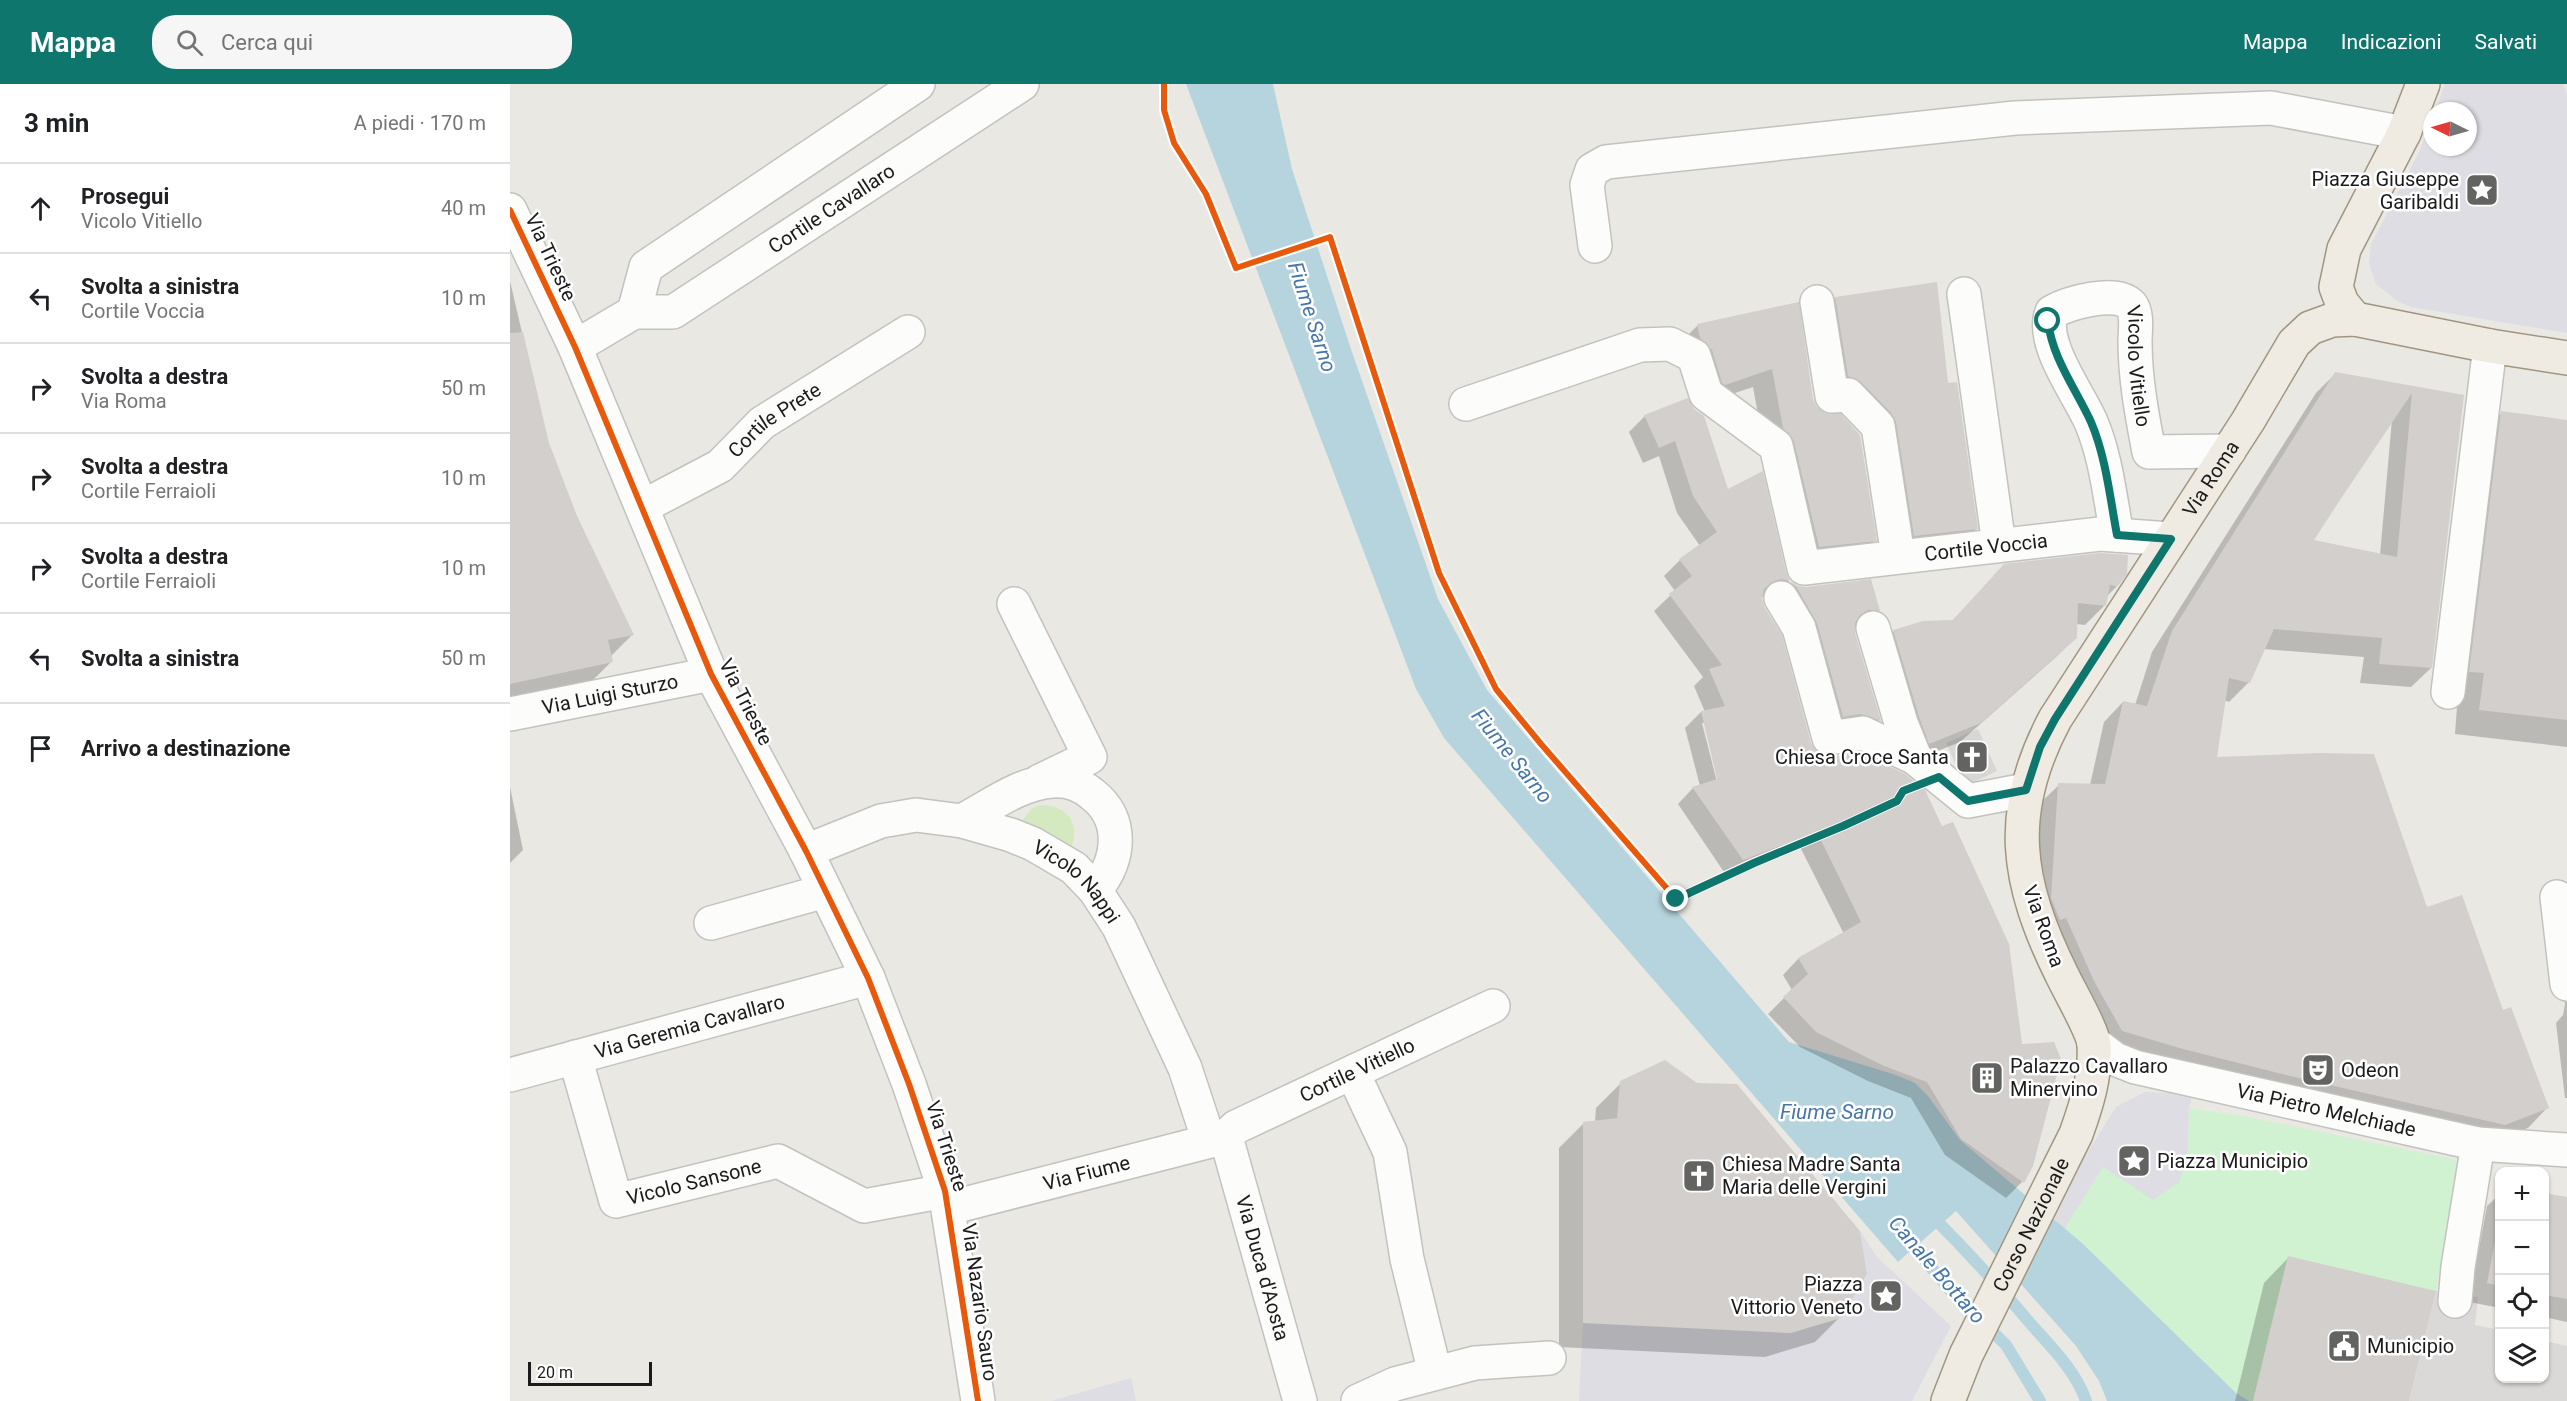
<!DOCTYPE html>
<html lang="it">
<meta charset="utf-8">
<style>
:root{--surface:#fff;--page:#f6f6f6;--text:#202124;--muted:#757577;--line:#e0e0e0;--accent:#0f766e}
body{margin:0;font-family:Roboto,sans-serif;background:var(--page);color:var(--text)}
.controls{position:absolute;right:18px;bottom:18px;display:grid;overflow:hidden;border-radius:12px;box-shadow:0 2px 4px #0004}
.controls button{width:54px;height:54px;display:grid;place-items:center;padding:0;border:0;border-bottom:2px solid var(--line);background:var(--surface);color:var(--text);font:30px sans-serif}
.compass{position:absolute;left:1913px;top:18px;width:54px;height:54px;border-radius:50%;background:var(--surface);box-shadow:0 2px 4px #0004;rotate:275deg}
.scale{position:absolute;left:18px;bottom:15px;width:124px;box-sizing:border-box;padding-left:6px;border:3px solid #1b1b1b;border-top:0;font-size:16px;line-height:21px;white-space:nowrap;color:#1b1b1b;-webkit-text-stroke:4px #fff;paint-order:stroke}
.stop{position:absolute;width:18px;height:18px;margin:-14px;border:4px solid #0f766e;border-radius:50%;background:#fff}
.stop.end{background:#0f766e;border-color:#fff;box-shadow:0 2px 6px #0008}
.list{margin:0;padding:0;list-style:none}
h2{display:flex;justify-content:space-between;align-items:center;height:78px;margin:0;padding:0 24px;font-size:26px}
h2 small{font-size:20px;font-weight:400;color:var(--muted)}
.list li{display:grid;grid-template-columns:39px 1fr auto;gap:18px;align-items:center;box-sizing:border-box;height:90px;padding:0 24px;border-top:2px solid var(--line)}
.list b{display:block;font-size:22px;white-space:nowrap}
.list p{margin:0;font-size:20px;white-space:nowrap;color:var(--muted)}
.list em{font-size:20px;font-style:normal;color:var(--muted)}
.icon{flex:none;width:33px;height:33px;fill:none;stroke:currentColor;stroke-width:2;stroke-linecap:round;stroke-linejoin:round}
.map{position:relative;flex:none;width:2057px;height:1317px;overflow:hidden}
header{display:flex;align-items:center;gap:36px;box-sizing:border-box;height:84px;padding:0 30px;background:var(--accent);color:#fff}
header strong{font-size:28px}
nav{display:flex;gap:33px;margin-inline-start:auto;font-size:21px}
.search{width:420px;height:54px;background:var(--page);display:flex;align-items:center;gap:15px;box-sizing:border-box;padding:0 21px;border-radius:24px;color:var(--muted);font-size:22px}
main{display:flex}
aside{flex:1;background:var(--surface)}
.map>svg:first-child{display:block}
.religious{fill:#d8d7d5}
.grass{fill:#d5e9c0}
.park{fill:#d0f2d0}
.parking{fill:#dad9d7}
.plaza{fill:#dedde3}
.water{fill:#b6d4de}
.shadow{fill:#0003;fill-rule:evenodd}
.lines{fill:none;stroke-linecap:round;stroke-linejoin:round}
.stream{stroke:#b6d4de;stroke-width:12}
.building{fill:#d2cfcc;fill-rule:evenodd}
.minor-casing{stroke:#c2c2bf;stroke-width:36}
.major-casing{stroke:#a09680;stroke-width:36}
.minor{stroke:#fcfcfb;stroke-width:33}
.major{stroke:#f0ebe2;stroke-width:33}
.cycleway-casing{stroke:#fff;stroke-width:10}
.cycleway{stroke:#e8590c;stroke-width:6}
.route{stroke:#0f766e;stroke-width:8}
.labels{text-anchor:middle;stroke-width:5;stroke-linejoin:round;paint-order:stroke}
.poi-label{font-size:20px;fill:#1b1b1b;stroke:#fff;text-anchor:start}
.street-label{font-size:20px;fill:#1b1b1b;stroke:#fff}
.water-label{font-size:21px;font-style:italic;fill:#4776ab;stroke:#fff}
</style>
<header>
<strong>Mappa</strong>
<div class="search"><svg class="icon" aria-label="search" viewBox="0 0 24 24"><circle cx="10" cy="10" r="6"/><path d="M15 15l6 6"/></svg>Cerca qui</div>
<nav><a>Mappa</a><a>Indicazioni</a><a>Salvati</a></nav>
</header>
<main>
<aside>
<h2>3 min<small>A piedi · 170 m</small></h2>
<ul class="list">
<li><svg class="icon" aria-label="ahead" viewBox="0 0 24 24"><path d="M12 20V5M6 11l6-6 6 6"/></svg><div><b>Prosegui</b><p>Vicolo Vitiello</p></div><em>40 m</em></li>
<li><svg class="icon" aria-label="left" viewBox="0 0 24 24"><path d="M17 20v-9H6M10 6l-5 5 5 5"/></svg><div><b>Svolta a sinistra</b><p>Cortile Voccia</p></div><em>10 m</em></li>
<li><svg class="icon" aria-label="right" viewBox="0 0 24 24"><path d="M7 20v-9h11M14 6l5 5-5 5"/></svg><div><b>Svolta a destra</b><p>Via Roma</p></div><em>50 m</em></li>
<li><svg class="icon" aria-label="right" viewBox="0 0 24 24"><path d="M7 20v-9h11M14 6l5 5-5 5"/></svg><div><b>Svolta a destra</b><p>Cortile Ferraioli</p></div><em>10 m</em></li>
<li><svg class="icon" aria-label="right" viewBox="0 0 24 24"><path d="M7 20v-9h11M14 6l5 5-5 5"/></svg><div><b>Svolta a destra</b><p>Cortile Ferraioli</p></div><em>10 m</em></li>
<li><svg class="icon" aria-label="left" viewBox="0 0 24 24"><path d="M17 20v-9H6M10 6l-5 5 5 5"/></svg><div><b>Svolta a sinistra</b></div><em>50 m</em></li>
<li><svg class="icon" aria-label="arrive" viewBox="0 0 24 24"><path d="M6 21V4h12l-3 4 3 4H6"/></svg><div><b>Arrivo a destinazione</b></div></li>
</ul>
</aside>
<div class="map">
<svg width="2057" height="1317" viewBox="0 0 2057 1317">
<rect width="100%" height="100%" fill="#eae8e3"/>
<!-- religious -->
<polygon class="religious" points="1468,645 1487,687 1456,702 1436,659"/>
<!-- grass -->
<path class="grass" d="M 531,721 C 556,721 570,738 562,762 L 510,740 L 522,724 Z"/>
<!-- park -->
<polygon class="park" points="1679,1024 1738,1033 1947,1076 1926,1207 1778,1173 1743,1317 1739,1317 1726,1309 1572,1159 1554,1145 1593,1083 1642,1115 1668,1098 1677,1072"/>
<!-- parking -->
<polygon class="parking" points="1926,1207 1968,1213 1965,1241 1989,1246 1990,1294 2034,1294 2035,1257 2057,1262 2057,1317 1899,1317"/>
<!-- plaza -->
<g class="plaza">
<polygon points="1935,0 2053,0 2057,11 2057,249 1901,223 1887,217 1866,200 1859,180 1861,160 1910,66 1922,34 1922,63 1958,63 1958,27 1925,27"/>
<polygon points="1635,1008 1683,1010 1679,1024 1677,1072 1669,1098 1643,1116 1593,1083 1554,1145 1539,1130 1606,1023"/>
<polygon points="1350,1147 1367,1173 1441,1242 1402,1317 1069,1317 1073,1239 1281,1249 1331,1234 1357,1190"/>
<polygon points="621,1294 626,1317 541,1317"/>
</g>
<!-- water -->
<polygon class="water" points="676,0 763,0 782,85 842,268 928,515 977,606 1279,958 1386,991 1405,999 1418,1012 1450,1056 1572,1159 1726,1309 1739,1317 1597,1317 1589,1297 1566,1262 1446,1127 1388,1178 934,654 906,605"/>
<!-- shadow -->
<g class="shadow">
<polygon points="0,197 38,360 65,432 122,551 100,573 101,578 68,611 0,625"/>
<polygon points="1325,214 1436,300 1466,445 1447,464 1385,471 1368,358 1332,317 1306,233"/>
<polygon points="1287,220 1302,315 1365,456 1346,475 1290,482 1254,363 1243,303 1195,319 1168,261 1187,242"/>
<path d="M 1826,289 L 1952,312 L 1921,584 L 1901,603 L 1850,599 L 1854,573 L 1754,565 L 1739,598 L 1719,618 L 1714,616 L 1705,674 L 1916,825 L 1992,928 L 2037,1024 L 2018,1044 L 1974,1060 L 1592,967 L 1522,834 L 1529,720 L 1549,701 L 1580,701 L 1594,638 L 1613,618 L 1625,621 L 1642,568 L 1806,309 ZM 1882,335 L 1870,471 L 1801,457 Z"/>
<path d="M 1177,316 L 1217,407 L 1279,498 L 1287,503 L 1369,527 L 1353,543 L 1343,542 L 1343,549 L 1369,636 L 1353,652 L 1334,646 L 1263,513 L 1254,511 L 1251,515 L 1300,660 L 1522,1081 L 1512,1098 L 1496,1114 L 1435,1071 L 1401,1014 L 1358,997 L 1290,963 L 1258,930 L 1282,906 L 1273,891 L 1288,875 L 1334,850 L 1290,763 L 1216,791 L 1168,720 L 1183,704 L 1190,702 L 1175,644 L 1191,628 L 1195,628 L 1184,602 L 1193,593 L 1144,527 L 1165,507 L 1154,492 L 1170,476 L 1190,462 L 1167,429 L 1149,372 L 1133,379 L 1119,348 L 1135,332 ZM 1192,639 L 1195,639 L 1211,701 L 1208,702 Z"/>
<polygon points="1992,329 2057,338 2057,663 1945,650 1967,353"/>
<polygon points="1495,481 1607,502 1596,513 1594,522 1575,541 1566,540 1565,554 1546,573 1450,658 1400,678 1365,566 1384,547 1442,537"/>
<polygon points="0,703 13,766 0,779"/>
<polygon points="2057,807 2057,1014 2055,1014 2046,939 2053,931 2055,920 2045,833"/>
<polygon points="1111,999 1330,1233 1305,1258 1255,1273 1049,1263 1049,1064 1074,1039 1085,1038 1086,1024"/>
<polygon points="1990,1110 1990,1224 1959,1218 1977,1122"/>
<polygon points="2034,1110 2057,1114 2057,1238 2034,1233"/>
<polygon points="1778,1174 1897,1317 1725,1317 1754,1199"/>
</g>
<g class="lines">
<!-- stream -->
<g class="stream">
<path d="M 1420,1130 C 1455,1165 1488,1201 1520,1239 C 1541,1263 1566,1287 1576,1317"/>
<polyline points="1395,1152 1439,1205 1496,1261 1530,1317"/>
</g>
</g>
<!-- building -->
<g class="building">
<polygon points="1427,198 1438,299 1447,298 1468,445 1404,452 1386,338 1381,329 1351,298 1338,292 1325,213"/>
<polygon points="1289,218 1303,315 1307,323 1315,329 1331,330 1350,351 1367,457 1309,463 1284,358 1273,344 1262,285 1215,301 1212,299 1202,266 1190,254 1187,240"/>
<polygon points="13,248 39,359 67,432 124,551 98,556 103,578 0,600 0,249"/>
<path d="M 1825,288 L 1954,311 L 1922,584 L 1869,580 L 1872,554 L 1764,545 L 1740,599 L 1719,594 L 1707,673 L 1811,669 L 1864,670 L 1917,823 L 1952,811 L 1993,926 L 2001,923 L 2039,1024 L 1995,1041 L 1776,991 L 1673,965 L 1612,947 L 1584,897 L 1556,834 L 1550,836 L 1541,814 L 1548,699 L 1595,700 L 1613,617 L 1637,622 L 1662,547 ZM 1902,309 L 1887,473 L 1804,456 L 1832,413 Z"/>
<polygon points="1178,314 1184,325 1194,332 1218,405 1253,387 1276,488 1280,497 1288,502 1296,503 1361,495 1370,527 1358,526 1350,531 1345,539 1345,549 1371,637 1351,630 1333,633 1307,539 1287,504 1280,497 1271,495 1262,498 1254,505 1252,515 1255,524 1272,551 1301,659 1305,666 1312,671 1321,673 1350,668 1395,690 1415,706 1432,742 1443,738 1499,860 1512,960 1544,958 1551,975 1523,1082 1514,1099 1451,1055 1417,998 1374,982 1306,948 1273,913 1298,890 1288,874 1351,838 1307,748 1233,776 1182,703 1207,695 1191,627 1215,622 1199,585 1212,581 1159,510 1182,492 1169,475 1207,448 1183,412 1165,357 1149,364 1134,331"/>
<polygon points="1991,327 2057,336 2057,636 1969,626 1974,589 1959,588"/>
<polygon points="1590,469 1618,471 1617,490 1608,502 1600,501 1596,522 1568,519 1567,554 1471,639 1419,660 1409,633 1383,546 1413,537 1443,536 1494,480"/>
<polygon points="1155,976 1187,999 1227,1000 1350,1147 1357,1190 1331,1234 1281,1249 1073,1239 1073,1038 1107,1034 1110,997"/>
<polygon points="2034,1109 2057,1113 2057,1215 2034,1211"/>
<polygon points="1989,1136 1989,1202 1977,1199"/>
<polygon points="1778,1172 1926,1207 1899,1317 1743,1317"/>
</g>
<g class="lines">
<!-- minor casing -->
<g class="minor-casing">
<g id="minor">
<polyline points="0,126 65,263 201,590 296,767 358,894 399,1000 435,1107 468,1317"/>
<polyline points="1085,162 1077,101 1082,86 1096,78 1505,34 1761,24 1894,49"/>
<polyline points="1454,210 1489,461"/>
<polyline points="1307,218 1322,312 1338,311 1368,342 1388,472"/>
<polyline points="124,228 136,183 408,0"/>
<path id="s1" d="M 65,263 L 124,228 L 163,228 L 512,0"/>
<path id="s2" d="M 956,320 L 1130,261 L 1160,260 L 1184,272 L 1196,310 L 1266,362 L 1294,484 L 1590,450 L 1661,455"/>
<path id="s3" d="M 132,423 L 210,382 L 252,339 L 398,248"/>
<path id="s4" d="M 1607,451 C 1600,414 1596,373 1581,338 C 1569,310 1529,258 1542,228 C 1559,219 1606,205 1621,221 C 1628,230 1625,247 1625,257 C 1625,295 1632,331 1639,368 L 1719,367"/>
<polyline points="1271,514 1289,544 1319,654 1353,649 1405,674"/>
<polyline points="504,520 580,673 530,697"/>
<polyline points="1363,544 1391,639 1405,674 1458,717 1516,706"/>
<polyline points="1938,608 1980,262"/>
<path id="s5" d="M 0,630 L 201,590"/>
<path d="M 452,737 C 480,722 510,699 543,697 C 557,696 571,701 582,710 C 615,735 610,777 585,806"/>
<path id="s6" d="M 296,767 L 371,737 L 406,731 L 452,737 L 501,751 L 523,760 L 564,784 L 585,806 L 609,843 L 675,984 L 699,1057"/>
<polyline points="2047,813 2057,900"/>
<polyline points="201,839 315,807"/>
<path id="s7" d="M 1584,959 L 1605,975 L 1625,983 L 1968,1060 L 2057,1066"/>
<path id="s8" d="M 65,973 L 106,1117 L 268,1077 L 354,1122 L 435,1107"/>
<polyline points="845,987 848,1000 880,1068 897,1175 925,1289"/>
<path id="s9" d="M 0,991 L 358,894"/>
<path id="s10" d="M 716,1053 L 726,1043 L 983,922"/>
<path id="s11" d="M 716,1053 L 790,1317"/>
<path id="s12" d="M 439,1124 L 716,1053"/>
<polyline points="1945,1217 1948,1183 1968,1060"/>
<polyline points="848,1317 885,1300 965,1279 1039,1274"/>
</g>
</g>
<!-- major casing -->
<g class="major-casing">
<g id="major">
<polyline points="1845,235 1832,219 1826,203 1834,165 1894,49 1913,0"/>
<path id="s13" d="M 1438,1317 L 1456,1271 L 1566,1050 C 1576,1022 1586,992 1584,961 C 1583,947 1559,906 1552,891 C 1506,798 1495,729 1545,635 L 1738,337 L 1784,259 L 1800,244 L 1822,236 L 1845,235 L 1980,262 L 2057,274"/>
</g>
</g>
<!-- minor -->
<use href="#minor" class="minor"/>
<!-- major -->
<use href="#major" class="major"/>
<!-- cycleway casing -->
<g class="cycleway-casing">
<g id="cycleway">
<polyline points="654,0 654,26 664,59 696,110 726,184 820,153 929,489 986,605 1031,660 1166,815 1243,779 1333,742 1387,717 1393,707 1429,693"/>
<polyline points="0,126 65,263 201,590 296,767 358,894 399,1000 435,1107 468,1317"/>
</g>
</g>
<!-- cycleway -->
<use href="#cycleway" class="cycleway"/>
</g>
<g class="lines">
<!-- route -->
<path class="route" d="M 1166,815 L 1244,779 L 1333,742 L 1387,717 L 1393,707 L 1429,693 L 1458,717 L 1516,706 L 1530,663 L 1545,635 L 1661,455 L 1607,451 C 1600,414 1596,373 1581,338 C 1566,305 1542,274 1538,237"/>
</g>
<!-- icons -->
<defs>
<g id="sight-square" transform="scale(1.725)"><rect x="-9" y="-9" width="18" height="18" rx="4" fill="#636361" stroke="#fff"/><path d="M0-6L1.8-2.2L6-1.7L2.9 1.2L3.7 5.4L0 3.3L-3.7 5.4L-2.9 1.2L-6-1.7L-1.8-2.2Z" fill="#fff"/></g>
<g id="church-square" transform="scale(1.725)"><rect x="-9" y="-9" width="18" height="18" rx="4" fill="#636361" stroke="#fff"/><path d="M-1.2-6h2.4v3.5h3.3v2.4h-3.3V6h-2.4V-.1h-3.3v-2.4h3.3Z" fill="#fff"/></g>
<g id="theatre-square" transform="scale(1.725)"><rect x="-9" y="-9" width="18" height="18" rx="4" fill="#636361" stroke="#fff"/><path d="M-5-5.5Q0-4 5-5.5V0Q5 5 0 6Q-5 5-5 0ZM-3.3-2.5H-1v1.5H-3.3ZM1-2.5H3.3v1.5H1ZM-2.8 1Q0 5.5 2.8 1Z" fill="#fff"/></g>
<g id="building-square" transform="scale(1.725)"><rect x="-9" y="-9" width="18" height="18" rx="4" fill="#636361" stroke="#fff"/><path d="M-4-6H4V6H1V3H-1V6H-4ZM-2.5-4.3h1.7v1.8h-1.7ZM.8-4.3h1.7v1.8H.8ZM-2.5-1h1.7V.8h-1.7ZM.8-1h1.7V.8H.8Z" fill="#fff"/></g>
<g id="civic-square" transform="scale(1.725)"><rect x="-9" y="-9" width="18" height="18" rx="4" fill="#636361" stroke="#fff"/><path d="M-.6-6.5H3V-4.5H.6V-3L4-1V1h2V6H-6V1h2V-1L-.6-3ZM-1.2 2.5V6h2.4V2.5Z" fill="#fff"/></g>
</defs>
<g fill-rule="evenodd">
<use href="#sight-square" x="1972" y="106"/>
<use href="#church-square" x="1462" y="673"/>
<use href="#theatre-square" x="1808" y="986"/>
<use href="#building-square" x="1477" y="994"/>
<use href="#sight-square" x="1624" y="1077"/>
<use href="#church-square" x="1189" y="1092"/>
<use href="#sight-square" x="1376" y="1212"/>
<use href="#civic-square" x="1834" y="1262"/>
</g>
<g class="labels">
<!-- poi labels -->
<g class="poi-label">
<text x="1949" y="102" text-anchor="end">Piazza Giuseppe<tspan x="1949" dy="23">Garibaldi</tspan></text>
<text x="1439" y="680" text-anchor="end">Chiesa Croce Santa</text>
<text x="1500" y="989">Palazzo Cavallaro<tspan x="1500" dy="23">Minervino</tspan></text>
<text x="1831" y="993">Odeon</text>
<text x="1647" y="1084">Piazza Municipio</text>
<text x="1212" y="1087">Chiesa Madre Santa<tspan x="1212" dy="23">Maria delle Vergini</tspan></text>
<text x="1353" y="1207" text-anchor="end">Piazza<tspan x="1353" dy="23">Vittorio Veneto</tspan></text>
<text x="1857" y="1269">Municipio</text>
</g>
<!-- street labels -->
<g class="street-label">
<text dy="7" stroke="none"><textPath href="#s1" startOffset="297">Cortile Cavallaro</textPath></text>
<text transform="translate(41 173) rotate(65)" y="7">Via Trieste</text>
<text dy="7" stroke="none"><textPath href="#s4" startOffset="381">Vicolo Vitiello</textPath></text>
<text dy="7" stroke="none"><textPath href="#s3" startOffset="160">Cortile Prete</textPath></text>
<text dy="7" stroke="none"><textPath href="#s13" startOffset="1020">Via Roma</textPath></text>
<text dy="7" stroke="none"><textPath href="#s2" startOffset="676">Cortile Voccia</textPath></text>
<text dy="7" stroke="none"><textPath href="#s5" startOffset="102">Via Luigi Sturzo</textPath></text>
<text transform="translate(236 618) rotate(63)" y="7">Via Trieste</text>
<text dy="7" stroke="none"><textPath href="#s6" startOffset="296">Vicolo Nappi</textPath></text>
<text transform="translate(1534 842) rotate(70)" y="7">Via Roma</text>
<text dy="7" stroke="none"><textPath href="#s9" startOffset="186">Via Geremia Cavallaro</textPath></text>
<text dy="7" stroke="none"><textPath href="#s10" startOffset="148">Cortile Vitiello</textPath></text>
<text dy="7" stroke="none"><textPath href="#s7" startOffset="244">Via Pietro Melchiade</textPath></text>
<text transform="translate(437 1062) rotate(72)" y="7">Via Trieste</text>
<text dy="7" stroke="none"><textPath href="#s12" startOffset="142">Via Fiume</textPath></text>
<text dy="7" stroke="none"><textPath href="#s8" startOffset="230">Vicolo Sansone</textPath></text>
<text dy="7" stroke="none"><textPath href="#s13" startOffset="195">Corso Nazionale</textPath></text>
<text dy="7" stroke="none"><textPath href="#s11" startOffset="136">Via Duca d'Aosta</textPath></text>
<text transform="translate(470 1218) rotate(82)" y="7">Via Nazario Sauro</text>
</g>
<!-- water labels -->
<g class="water-label">
<text transform="translate(802 233) rotate(72)" y="7">Fiume Sarno</text>
<text transform="translate(1002 672) rotate(51)" y="7">Fiume Sarno</text>
<text x="1327" y="1035">Fiume Sarno</text>
<text transform="translate(1427 1186) rotate(49)" y="7">Canale Bottaro</text>
</g>
</g>
</svg>
<div class="controls">
<button>+</button>
<button>−</button>
<button><svg class="icon" aria-label="locate" viewBox="0 0 24 24"><circle cx="12" cy="12" r="6"/><path d="M12 2v4M12 18v4M2 12h4M18 12h4"/></svg></button>
<button><svg class="icon" aria-label="layers" viewBox="0 0 24 24"><path d="M12 4l9 5-9 5-9-5zM3 14l9 5 9-5"/></svg></button>
</div>
<svg class="compass" viewBox="-18 -18 36 36"><path d="M0-13l5 13h-10z" fill="#e53935"/><path d="M0 13l5-13h-10z" fill="#757577"/></svg>
<div class="scale">20 m</div>
<div class="stop" style="left:1538px;top:237px"></div>
<div class="stop end" style="left:1166px;top:815px"></div>
</div>
</main>
